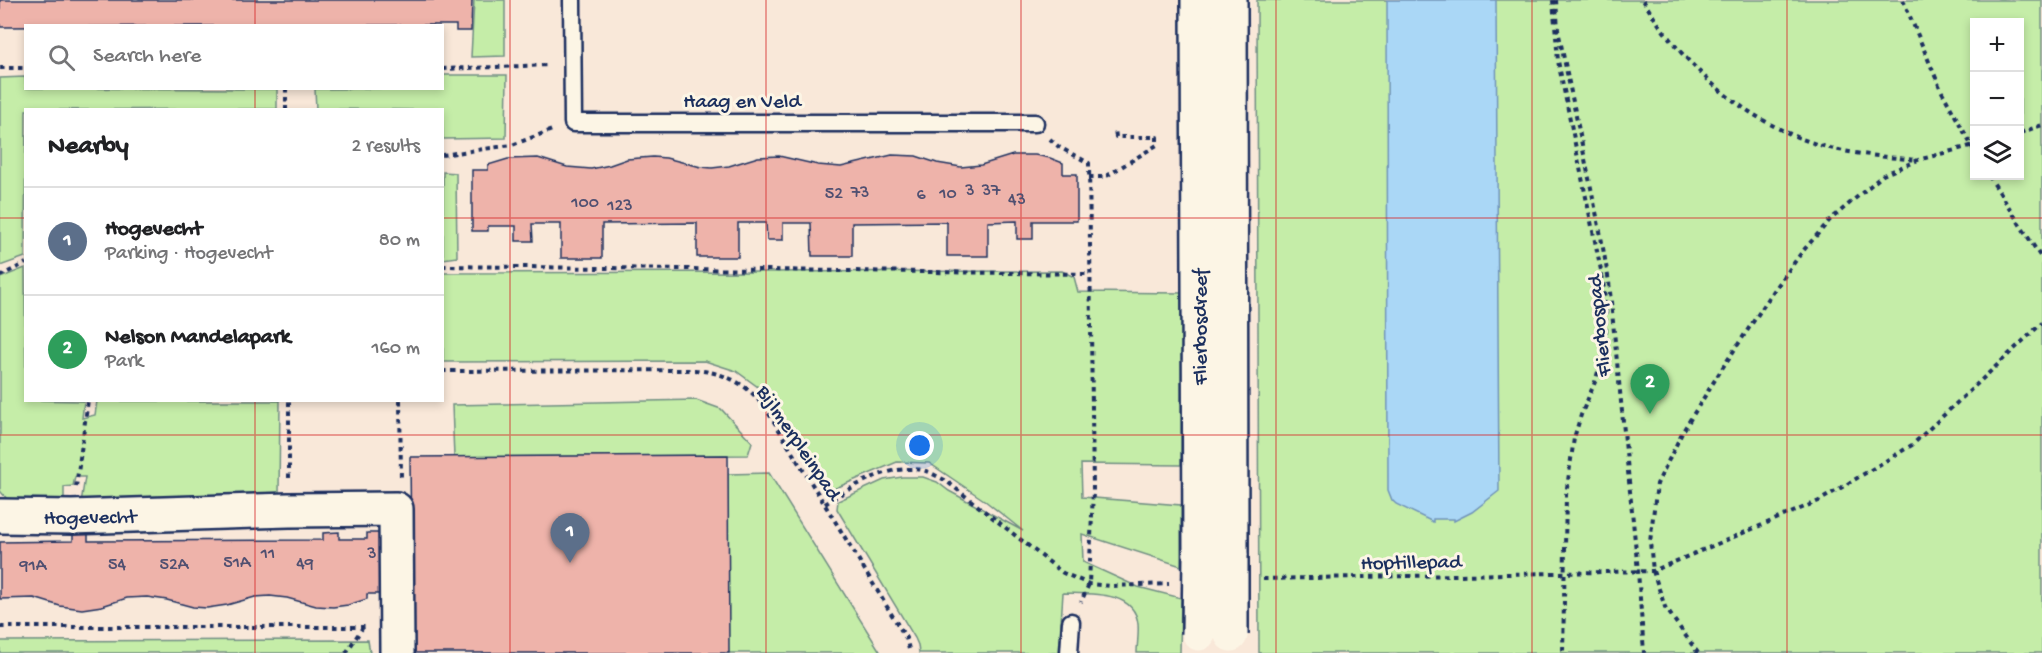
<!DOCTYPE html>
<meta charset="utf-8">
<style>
:root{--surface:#fff;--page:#f6f6f6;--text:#202124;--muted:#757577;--line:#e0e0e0;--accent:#ea580c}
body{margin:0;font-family:"Gochi Hand",sans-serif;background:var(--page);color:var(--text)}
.controls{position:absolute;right:18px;top:18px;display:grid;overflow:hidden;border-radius:0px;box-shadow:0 3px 9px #0003}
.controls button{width:54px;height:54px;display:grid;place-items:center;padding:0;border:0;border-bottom:2px solid var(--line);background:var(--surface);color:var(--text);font:30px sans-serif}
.you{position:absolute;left:920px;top:446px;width:21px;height:21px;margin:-15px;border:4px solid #fff;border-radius:50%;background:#1a73e8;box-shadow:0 0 0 9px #1a73e833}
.badge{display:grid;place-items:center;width:39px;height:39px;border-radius:50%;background:var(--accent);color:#fff;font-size:20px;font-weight:700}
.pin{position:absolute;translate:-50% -50px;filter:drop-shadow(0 2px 3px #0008)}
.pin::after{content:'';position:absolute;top:32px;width:21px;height:18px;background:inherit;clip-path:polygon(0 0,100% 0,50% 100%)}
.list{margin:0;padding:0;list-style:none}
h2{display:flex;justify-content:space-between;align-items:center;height:78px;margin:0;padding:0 24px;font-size:26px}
h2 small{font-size:20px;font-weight:400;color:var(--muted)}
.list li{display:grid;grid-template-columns:39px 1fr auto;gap:18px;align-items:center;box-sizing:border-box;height:108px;padding:0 24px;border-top:2px solid var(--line)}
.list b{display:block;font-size:22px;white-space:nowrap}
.list p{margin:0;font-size:20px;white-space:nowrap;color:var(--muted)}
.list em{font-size:20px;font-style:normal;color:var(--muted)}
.icon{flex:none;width:33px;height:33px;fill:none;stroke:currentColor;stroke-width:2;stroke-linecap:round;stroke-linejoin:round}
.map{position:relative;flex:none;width:2042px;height:653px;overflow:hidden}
.search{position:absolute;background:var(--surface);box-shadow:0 3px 9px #0003;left:24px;top:24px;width:420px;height:66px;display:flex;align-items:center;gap:15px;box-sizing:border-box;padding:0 21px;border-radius:0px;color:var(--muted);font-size:22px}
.panel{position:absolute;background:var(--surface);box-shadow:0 3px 9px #0003;left:24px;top:108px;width:420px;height:294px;border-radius:0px}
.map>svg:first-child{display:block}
.green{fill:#c5eda8;stroke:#708e83;stroke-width:1.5;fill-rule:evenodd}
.water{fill:#aad7f6;stroke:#7194b9;stroke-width:1.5}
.building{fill:#eeb3aa;stroke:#1b2f5e;stroke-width:1.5}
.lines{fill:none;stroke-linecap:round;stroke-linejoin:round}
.lane-casing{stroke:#1b2f5e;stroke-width:21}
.street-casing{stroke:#1b2f5e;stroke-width:38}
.secondary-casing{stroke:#1b2f5e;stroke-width:38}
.path{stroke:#1b2f5e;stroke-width:4;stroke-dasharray:4.5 4.5;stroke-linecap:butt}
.lane{stroke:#fcf5e5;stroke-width:16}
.street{stroke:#fcf5e5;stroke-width:33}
.secondary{stroke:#fcf5e5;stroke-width:33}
.secondary-bridge-casing{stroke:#1b2f5e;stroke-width:38;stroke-linecap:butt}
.secondary-bridge{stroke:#fcf5e5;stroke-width:33}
.grid{fill:none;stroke:#d62828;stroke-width:1.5;stroke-opacity:0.55}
.labels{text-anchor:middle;stroke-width:6;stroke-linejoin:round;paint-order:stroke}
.number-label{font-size:18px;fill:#505071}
.street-label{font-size:21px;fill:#1b2f5e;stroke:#fcf5e5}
</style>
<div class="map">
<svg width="2042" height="653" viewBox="0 0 2042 653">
<rect width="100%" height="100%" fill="#f9e8d9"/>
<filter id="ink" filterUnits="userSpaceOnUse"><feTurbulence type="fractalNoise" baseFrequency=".0167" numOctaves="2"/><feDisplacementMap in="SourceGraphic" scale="12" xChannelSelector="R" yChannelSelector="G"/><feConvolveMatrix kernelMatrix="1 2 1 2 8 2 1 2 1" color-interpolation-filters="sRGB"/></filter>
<g filter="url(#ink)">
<!-- green -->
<g class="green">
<polygon points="474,0 505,0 505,56 471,57"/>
<path d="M 1257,0 L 2042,0 L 2042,653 L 1259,653 ZM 1974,22 L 2020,22 L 2020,176 L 1974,176 Z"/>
<polygon points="443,75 507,75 506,138 443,139 442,110 316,109 315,89 442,88"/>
<polygon points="25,77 26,88 277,89 277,109 26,110 25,257 0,266 0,78"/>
<polygon points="443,172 456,173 457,257 443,259"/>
<polygon points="25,268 26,400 84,401 82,418 95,415 97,401 280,401 279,494 81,503 85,477 75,477 73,486 64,487 64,503 10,502 0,491 0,278"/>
<path d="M 1062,271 L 1074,277 L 1078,292 L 1182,293 L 1181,465 L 1081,464 L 1082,497 L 1181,505 L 1181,566 L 1082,534 L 1083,562 L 1138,587 L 1181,598 L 1180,653 L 1137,653 C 1137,644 1139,634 1138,624 C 1135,590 1088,594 1063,593 L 1059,653 L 919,653 L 918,645 L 915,638 L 837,509 L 838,501 L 884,480 L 902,477 L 923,477 L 937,482 L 949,491 L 1023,531 L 984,500 L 929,463 L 897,462 L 831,490 L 821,481 L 762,390 L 736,371 L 705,361 L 443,362 L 443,273 Z"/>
<polygon points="696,400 721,409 752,442 748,455 454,457 452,405"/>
<polygon points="769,473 881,653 727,653 728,474"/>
<polygon points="368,640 370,653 0,653 0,641"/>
</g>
<!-- water -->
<polygon class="water" points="1387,0 1496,0 1499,491 1472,512 1454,521 1454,519 1433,519 1433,522 1396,504 1392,500 1388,490"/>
<!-- building -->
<g class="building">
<polygon points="0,0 472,0 471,31 456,31 456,25 411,25 0,27"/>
<polygon points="892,155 916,156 937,163 961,167 981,165 1013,155 1035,155 1050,158 1063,163 1063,174 1077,174 1077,221 1033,221 1033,239 1017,239 1017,221 988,222 988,256 947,256 947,222 852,223 852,256 812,256 811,223 783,223 783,240 767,240 766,223 738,223 738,257 697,257 697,223 602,224 602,258 561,258 561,224 532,224 533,241 516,241 516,226 488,226 488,231 472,231 472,170 488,170 488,165 508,159 538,158 567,167 591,169 610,165 627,159 653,157 666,158 701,167 712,168 729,166 758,157 779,156 818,165 841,167"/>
<polygon points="728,455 729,653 412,653 410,457"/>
<polygon points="339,532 339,539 367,539 367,533 383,533 383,594 367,594 367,599 348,605 333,607 316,606 287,598 270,596 255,597 227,605 207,608 193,607 167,600 147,597 127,598 102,606 82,609 60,606 34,598 0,599 0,542 73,541 73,534 88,534 88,541 323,540 323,533"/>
</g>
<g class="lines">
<!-- lane casing -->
<g class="lane-casing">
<g id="lane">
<polyline points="572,0 573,123 1035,123"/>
<polyline points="1069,653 1071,622"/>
</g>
</g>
<!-- street casing -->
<g class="street-casing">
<polyline id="street" points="0,516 72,517 289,510 396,509 397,653"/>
</g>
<!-- secondary casing -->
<g class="secondary-casing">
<g id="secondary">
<polyline points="1198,0 1200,555"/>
<polyline points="1230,0 1231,556"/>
</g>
</g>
<!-- path -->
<g class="path">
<polyline points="1553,0 1558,61 1603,280 1606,312 1606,345 1595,382 1581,415 1574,438 1566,495 1563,653"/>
<polyline points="1556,0 1558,30 1600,231 1609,282 1638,571 1644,653"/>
<path d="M 1643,0 C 1684,69 1751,127 1830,148 C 1859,155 1888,157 1917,160"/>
<polyline points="1903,0 1941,90 1974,150"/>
<polyline points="0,68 26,68"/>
<polyline points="442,69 549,65"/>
<polyline points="286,88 286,110"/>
<polyline points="2020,133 2042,125"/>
<polyline points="1050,139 1059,147 1089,163 1093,491 1089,584 1081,602"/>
<polyline points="442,155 512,145 552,130"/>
<polyline points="1989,176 2042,259"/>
<polyline points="1089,177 1105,177 1157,145 1157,137 1116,137 1115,129"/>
<polyline points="442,266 1089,274"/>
<polyline points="0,276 26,263"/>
<path d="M 442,371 L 695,370 C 717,372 736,378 753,394 C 770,411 785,441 798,462 C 835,520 870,579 906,638 L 910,653"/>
<polyline points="400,400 401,478"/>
<polyline points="289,478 289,400"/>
<polyline points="76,487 88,400"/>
<path d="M 825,504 C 854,486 887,464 923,470 C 930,472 938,477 945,480 L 1063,573 L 1089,584 L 1111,586 L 1169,584"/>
<polyline points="1263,579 1653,571 1819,501 1912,445 2042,323"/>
<polyline points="0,627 367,627"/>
<polyline points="346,653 363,627"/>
<polyline points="1698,653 1665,607 1653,571 1650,542 1657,484 1683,431 1723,367 1773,292 1802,252 1830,220 1883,175 1918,160 1974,145"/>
</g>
<!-- lane -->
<use href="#lane" class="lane"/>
<!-- street -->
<use href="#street" class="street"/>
<!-- secondary -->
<use href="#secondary" class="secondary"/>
<!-- secondary-bridge casing -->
<g class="secondary-bridge-casing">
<g id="secondary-bridge">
<polyline points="1231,556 1231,635"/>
<polyline points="1199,634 1200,555"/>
</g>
</g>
<!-- secondary-bridge -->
<use href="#secondary-bridge" class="secondary-bridge"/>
</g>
</g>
<!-- grid -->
<path class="grid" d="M 255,0 L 255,26M 510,0 L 510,653M 766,0 L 766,653M 1021,0 L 1021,653M 1276,0 L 1276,653M 1532,0 L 1532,653M 1787,0 L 1787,653M 255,88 L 255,110M 0,218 L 26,218M 442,218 L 2042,218M 255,400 L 255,653M 0,435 L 2042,435"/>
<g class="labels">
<!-- number labels -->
<g class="number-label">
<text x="970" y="195">3</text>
<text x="991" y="195">37</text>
<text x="860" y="197">73</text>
<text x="834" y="198">52</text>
<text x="948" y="198">10</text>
<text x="921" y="199">6</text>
<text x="1017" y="204">43</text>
<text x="585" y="207">100</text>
<text x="620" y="210">123</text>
<text x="268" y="558">11</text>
<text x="372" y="558">3</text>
<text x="237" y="567">51A</text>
<text x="305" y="568">49</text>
<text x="117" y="569">54</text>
<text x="174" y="569">52A</text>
<text x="33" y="570">91A</text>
</g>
<!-- street labels -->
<g class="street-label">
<text x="742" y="107">Haag en Veld</text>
<text transform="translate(1598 326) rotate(-96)" y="7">Flierbospad</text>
<text transform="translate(1199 327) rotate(-90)" y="7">Flierbosdreef</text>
<text transform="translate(800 442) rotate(56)" y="7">Bijlmerpleinpad</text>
<text transform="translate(90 516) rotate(-1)" y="7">Hogevecht</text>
<text transform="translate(1411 561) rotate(-1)" y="7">Hoptillepad</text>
</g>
</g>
</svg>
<div class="controls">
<button>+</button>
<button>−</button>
<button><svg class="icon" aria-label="layers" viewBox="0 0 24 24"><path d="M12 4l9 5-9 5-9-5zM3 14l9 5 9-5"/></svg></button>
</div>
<div class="you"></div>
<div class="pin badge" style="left:570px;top:563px;background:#5c6f8a">1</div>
<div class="pin badge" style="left:1650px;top:414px;background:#2e9e5b">2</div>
<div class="search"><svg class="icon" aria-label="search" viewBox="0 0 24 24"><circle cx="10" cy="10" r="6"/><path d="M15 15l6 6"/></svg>Search here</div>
<section class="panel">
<h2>Nearby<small>2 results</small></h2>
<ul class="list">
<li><span class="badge" style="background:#5c6f8a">1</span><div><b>Hogevecht</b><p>Parking · Hogevecht</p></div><em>80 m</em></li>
<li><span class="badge" style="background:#2e9e5b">2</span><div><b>Nelson Mandelapark</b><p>Park</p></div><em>160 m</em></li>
</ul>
</section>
</div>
